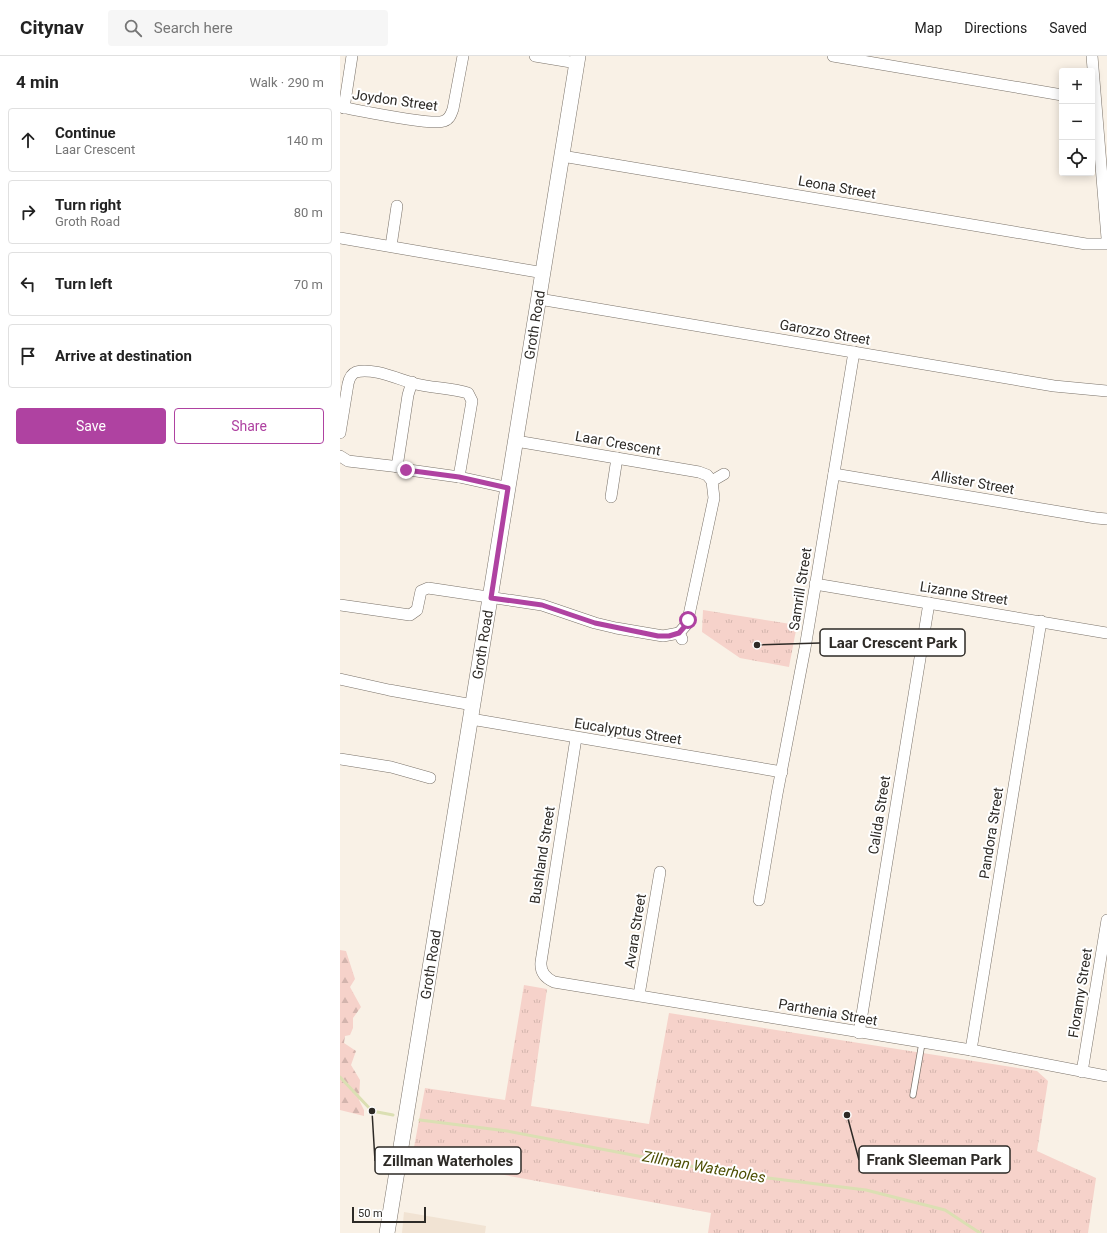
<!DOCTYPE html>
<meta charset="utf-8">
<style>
:root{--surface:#fff;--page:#f6f6f6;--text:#222;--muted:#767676;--line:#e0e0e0;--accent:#af42a1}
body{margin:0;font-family:Roboto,sans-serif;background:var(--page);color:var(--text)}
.controls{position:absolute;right:12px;top:12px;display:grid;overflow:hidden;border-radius:4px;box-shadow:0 2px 10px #0003}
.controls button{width:36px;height:36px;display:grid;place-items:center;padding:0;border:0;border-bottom:1px solid var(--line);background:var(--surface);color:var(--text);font:20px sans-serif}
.scale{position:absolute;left:12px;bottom:10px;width:74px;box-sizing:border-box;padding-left:4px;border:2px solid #2d2a26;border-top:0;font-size:11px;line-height:14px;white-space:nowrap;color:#2d2a26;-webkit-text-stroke:3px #fff;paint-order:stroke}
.stop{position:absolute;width:12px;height:12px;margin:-9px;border:3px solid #af42a1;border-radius:50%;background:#fff}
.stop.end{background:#af42a1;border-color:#fff;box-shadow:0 1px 4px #0008}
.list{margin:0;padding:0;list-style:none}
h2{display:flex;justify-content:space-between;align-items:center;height:52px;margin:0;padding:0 16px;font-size:17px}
h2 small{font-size:13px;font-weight:400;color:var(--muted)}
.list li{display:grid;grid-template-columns:26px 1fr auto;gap:12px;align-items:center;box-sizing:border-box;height:64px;margin:0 8px 8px;padding:0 8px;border:1px solid var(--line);border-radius:4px}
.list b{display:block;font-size:15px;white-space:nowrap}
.list p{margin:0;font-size:13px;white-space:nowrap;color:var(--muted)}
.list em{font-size:13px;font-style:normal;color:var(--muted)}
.actions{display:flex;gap:8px;padding:12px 16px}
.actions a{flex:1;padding:9px 0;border:1px solid var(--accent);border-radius:4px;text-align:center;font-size:14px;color:var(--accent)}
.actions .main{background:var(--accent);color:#fff}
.icon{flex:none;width:22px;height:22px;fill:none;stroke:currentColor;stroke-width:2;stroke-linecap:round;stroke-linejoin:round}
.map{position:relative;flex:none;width:767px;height:1177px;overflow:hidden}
header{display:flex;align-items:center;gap:24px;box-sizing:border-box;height:56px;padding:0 20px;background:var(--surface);border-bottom:1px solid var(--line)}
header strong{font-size:19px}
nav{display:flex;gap:22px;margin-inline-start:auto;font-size:14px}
.search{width:280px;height:36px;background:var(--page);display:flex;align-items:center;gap:10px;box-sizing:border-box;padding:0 14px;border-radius:4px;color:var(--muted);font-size:15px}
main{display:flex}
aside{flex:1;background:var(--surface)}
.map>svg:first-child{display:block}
.built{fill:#f1e3d3}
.forest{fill:url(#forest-firs)}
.park{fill:url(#park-tufts)}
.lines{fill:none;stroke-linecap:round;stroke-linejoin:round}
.stream{stroke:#dbdfb3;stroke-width:3}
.lane-casing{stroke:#7a7269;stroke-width:7}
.street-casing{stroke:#7a7269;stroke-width:12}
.secondary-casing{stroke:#7a7269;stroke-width:16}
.lane{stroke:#fff;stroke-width:5.5}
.street{stroke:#fff;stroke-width:11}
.secondary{stroke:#fff;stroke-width:15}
.route{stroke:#af42a1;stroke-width:5}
.labels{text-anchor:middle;stroke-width:4;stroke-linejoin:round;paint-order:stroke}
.street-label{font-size:14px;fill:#2d2a26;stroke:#fff}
.water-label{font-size:15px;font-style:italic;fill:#4d4f04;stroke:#fff}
.leader{fill:none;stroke:#2d2a26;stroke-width:1.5}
.callout-dot{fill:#2d2a26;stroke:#fff;stroke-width:1.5}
.callout{fill:#fff;stroke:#2d2a26;stroke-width:1.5}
.callout-label{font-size:15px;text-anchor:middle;font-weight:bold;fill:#2d2a26}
</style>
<header>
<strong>Citynav</strong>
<div class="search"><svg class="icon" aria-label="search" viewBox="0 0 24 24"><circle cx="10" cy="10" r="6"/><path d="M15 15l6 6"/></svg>Search here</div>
<nav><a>Map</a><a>Directions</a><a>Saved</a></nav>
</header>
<main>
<aside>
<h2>4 min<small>Walk · 290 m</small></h2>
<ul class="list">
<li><svg class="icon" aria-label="ahead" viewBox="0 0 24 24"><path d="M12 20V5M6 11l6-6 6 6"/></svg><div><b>Continue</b><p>Laar Crescent</p></div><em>140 m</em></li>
<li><svg class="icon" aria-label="right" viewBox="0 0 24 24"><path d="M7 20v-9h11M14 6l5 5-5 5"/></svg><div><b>Turn right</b><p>Groth Road</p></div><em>80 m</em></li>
<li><svg class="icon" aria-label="left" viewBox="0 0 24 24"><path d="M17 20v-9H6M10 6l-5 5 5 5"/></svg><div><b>Turn left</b></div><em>70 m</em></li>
<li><svg class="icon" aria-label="arrive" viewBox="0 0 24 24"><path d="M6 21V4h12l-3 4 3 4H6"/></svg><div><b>Arrive at destination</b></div></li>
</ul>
<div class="actions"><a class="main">Save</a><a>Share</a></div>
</aside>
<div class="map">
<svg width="767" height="1177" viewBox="0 0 767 1177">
<defs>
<pattern id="forest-firs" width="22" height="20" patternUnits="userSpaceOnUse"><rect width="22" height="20" fill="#f6d2ca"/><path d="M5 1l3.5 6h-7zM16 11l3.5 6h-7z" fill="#d3b4ad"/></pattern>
<pattern id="park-tufts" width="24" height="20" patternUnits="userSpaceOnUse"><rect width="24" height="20" fill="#f6d2ca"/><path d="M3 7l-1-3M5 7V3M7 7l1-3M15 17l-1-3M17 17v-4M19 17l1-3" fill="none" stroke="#d3b4ad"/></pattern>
</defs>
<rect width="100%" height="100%" fill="#f9f1e6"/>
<!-- built -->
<polygon class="built" points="64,1156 146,1170 145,1177 62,1177"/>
<!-- forest -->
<polygon class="forest" points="0,894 6,895 15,923 10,931 21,951 13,962 13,972 10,979 5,980 4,987 16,995 11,1009 20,1024 19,1044 24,1054 24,1060 0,1054"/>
<!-- park -->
<g class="park">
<polygon points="363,554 457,569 449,611 400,602 362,576"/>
<polygon points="184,929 207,933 191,1050 309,1068 329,957 697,1015 708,1025 697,1095 756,1122 748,1177 368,1177 371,1157 72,1102 85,1032 165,1044"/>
</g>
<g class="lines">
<!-- stream -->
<g class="stream">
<polyline points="0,1021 32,1055 53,1059"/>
<polyline points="80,1064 167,1075 387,1117 526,1134 605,1154 640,1177"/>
</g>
<!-- lane casing -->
<g class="lane-casing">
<polyline id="lane" points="573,1039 582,987"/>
</g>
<!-- street casing -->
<g class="street-casing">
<g id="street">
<polyline points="195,0 237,7"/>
<polyline points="493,0 722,39"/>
<polyline points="752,0 767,182"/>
<path d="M 0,51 C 18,54 92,70 104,65 C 110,63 111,58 113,53 L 123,0"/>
<polyline points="4,52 12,0"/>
<polyline points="222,100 746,188 767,188"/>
<polyline points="0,182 204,217"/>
<polyline points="51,190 57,150"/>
<polyline points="199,243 714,330 767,335"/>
<path d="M 0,377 L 8,328 C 9,323 11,318 16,316 C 33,311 60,324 76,328 C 93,332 111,332 128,337 L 132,345 L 119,421"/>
<polyline points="176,385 359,416 367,419 372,425"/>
<polyline points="0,400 8,405 60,411 69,414 119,421 169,432"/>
<polyline points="57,411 68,339 72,326"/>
<polyline points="494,418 756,462 767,463"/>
<polyline points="271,441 277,402"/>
<polyline points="475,528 767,577"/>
<polyline points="0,549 70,559 77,554 81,535 88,532 202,549 255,567 276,572 323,580 339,577 342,583"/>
<polyline points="339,577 346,569 349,559 374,442 372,425 384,418"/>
<polyline points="0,623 49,634 133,649"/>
<polyline points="131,663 442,716"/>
<path d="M 236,682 L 201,906 C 200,916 205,922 214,926 L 631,994 L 767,1020"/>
<polyline points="0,703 51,711 90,722"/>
<polyline points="419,844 437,738 465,592 514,296"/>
<polyline points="299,939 320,816"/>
<polyline points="519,977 589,547"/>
<polyline points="631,994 701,565"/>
<polyline points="742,1016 767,864"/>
</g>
</g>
<!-- secondary casing -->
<g class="secondary-casing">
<g id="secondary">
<path id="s1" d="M 47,1177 L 238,0"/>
</g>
</g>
<!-- lane -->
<use href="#lane" class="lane"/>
<!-- street -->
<use href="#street" class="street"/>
<!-- secondary -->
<use href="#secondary" class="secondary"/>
</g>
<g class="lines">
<!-- route -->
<polyline class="route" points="66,414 119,421 168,432 151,542 202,549 255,567 318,580 329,580 339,577 346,569 348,564"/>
</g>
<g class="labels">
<!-- street labels -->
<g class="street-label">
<text transform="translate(55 44) rotate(8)" y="5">Joydon Street</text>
<text transform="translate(497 131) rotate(10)" y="5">Leona Street</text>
<text dy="5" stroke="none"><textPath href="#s1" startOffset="920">Groth Road</textPath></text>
<text transform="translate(485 276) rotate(10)" y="5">Garozzo Street</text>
<text transform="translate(278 387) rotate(10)" y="5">Laar Crescent</text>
<text transform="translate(633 426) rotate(10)" y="5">Allister Street</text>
<text transform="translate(460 533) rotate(-81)" y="5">Samrill Street</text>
<text transform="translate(624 537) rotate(9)" y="5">Lizanne Street</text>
<text dy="5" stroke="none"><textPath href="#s1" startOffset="596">Groth Road</textPath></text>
<text transform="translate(288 675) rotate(9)" y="5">Eucalyptus Street</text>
<text transform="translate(539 759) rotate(-81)" y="5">Calida Street</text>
<text transform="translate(651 777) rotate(-81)" y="5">Pandora Street</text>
<text transform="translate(202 799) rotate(-81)" y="5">Bushland Street</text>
<text transform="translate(295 875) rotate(-81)" y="5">Avara Street</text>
<text dy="5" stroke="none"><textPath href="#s1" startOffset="272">Groth Road</textPath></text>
<text transform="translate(740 937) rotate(-81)" y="5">Floramy Street</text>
<text transform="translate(488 956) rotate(10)" y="5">Parthenia Street</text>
</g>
<!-- water labels -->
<g class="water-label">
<text transform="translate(364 1111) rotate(10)" y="5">Zillman Waterholes</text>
</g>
</g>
<!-- callouts -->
<path class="leader" d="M417 589L480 587M507 1059L519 1104M32 1055L35 1105"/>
<g class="callout-dot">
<circle cx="417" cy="589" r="4"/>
<circle cx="507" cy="1059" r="4"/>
<circle cx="32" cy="1055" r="4"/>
</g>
<g class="callout">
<rect x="480" y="573" width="145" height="27" rx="4"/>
<rect x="519" y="1090" width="151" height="27" rx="4"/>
<rect x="35" y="1091" width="146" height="27" rx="4"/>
</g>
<g class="callout-label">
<text x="553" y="592">Laar Crescent Park</text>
<text x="594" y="1109">Frank Sleeman Park</text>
<text x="108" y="1110">Zillman Waterholes</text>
</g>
</svg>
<div class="controls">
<button>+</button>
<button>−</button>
<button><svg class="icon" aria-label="locate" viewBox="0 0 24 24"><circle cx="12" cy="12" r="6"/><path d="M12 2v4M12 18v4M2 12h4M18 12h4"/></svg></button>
</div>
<div class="scale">50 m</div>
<div class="stop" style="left:348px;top:564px"></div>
<div class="stop end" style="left:66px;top:414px"></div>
</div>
</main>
